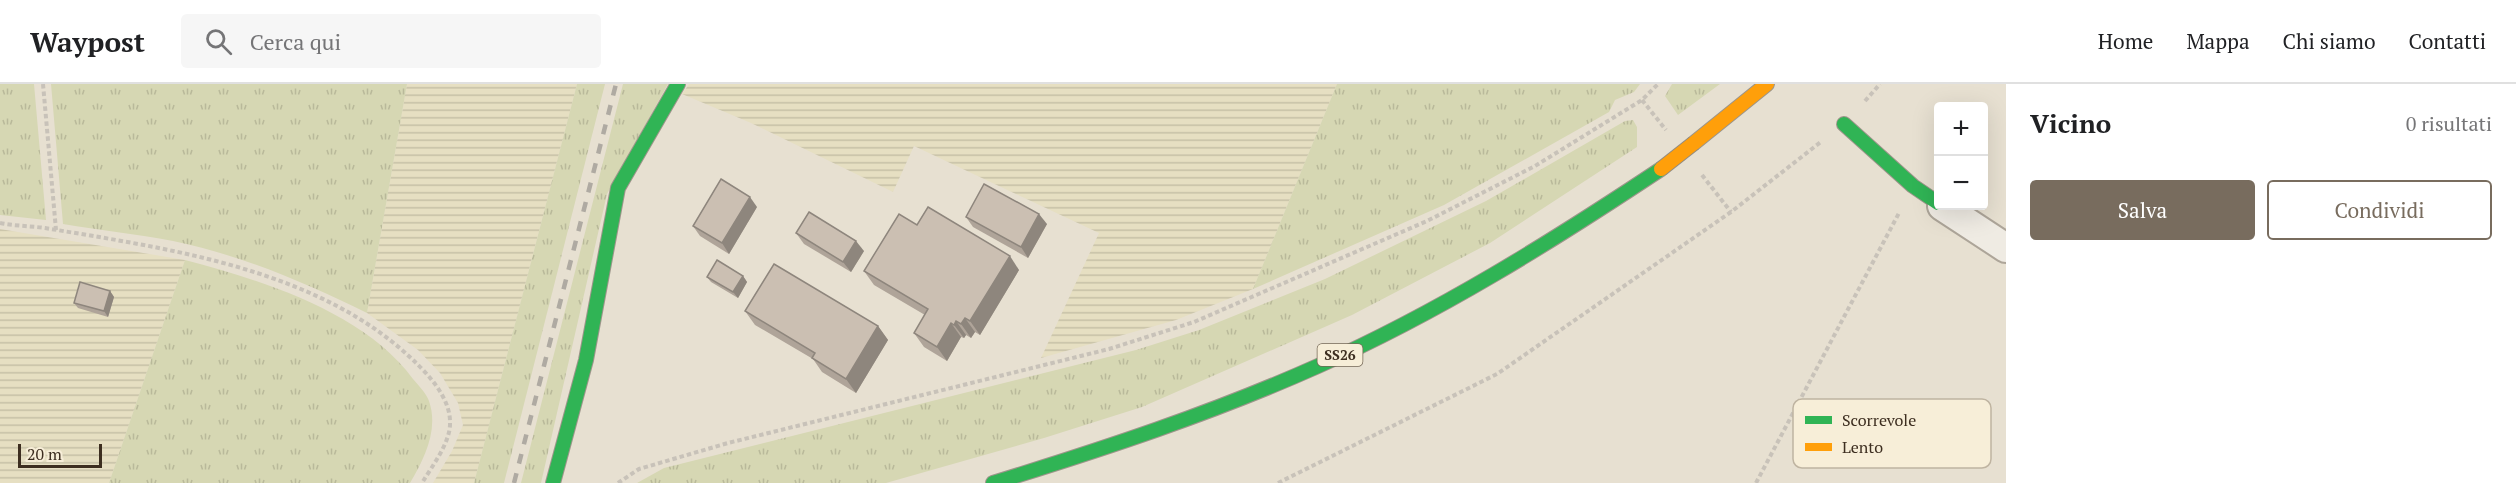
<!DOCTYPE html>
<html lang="it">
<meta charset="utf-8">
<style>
:root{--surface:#fff;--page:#f6f6f6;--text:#202124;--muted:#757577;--line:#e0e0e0;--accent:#786c5e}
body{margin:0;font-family:"PT Serif",serif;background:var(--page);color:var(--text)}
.controls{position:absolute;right:18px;top:18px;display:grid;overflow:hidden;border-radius:6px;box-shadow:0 6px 24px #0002}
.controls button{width:54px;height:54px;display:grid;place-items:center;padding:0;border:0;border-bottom:2px solid var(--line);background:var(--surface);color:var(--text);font:30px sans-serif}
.scale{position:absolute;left:18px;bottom:15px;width:84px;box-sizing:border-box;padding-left:6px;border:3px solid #3d2e20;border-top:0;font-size:16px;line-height:21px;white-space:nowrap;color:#3d2e20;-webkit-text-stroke:4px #f7eed8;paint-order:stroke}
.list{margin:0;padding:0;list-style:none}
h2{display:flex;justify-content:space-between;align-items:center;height:78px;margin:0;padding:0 24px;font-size:26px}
h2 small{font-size:20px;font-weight:400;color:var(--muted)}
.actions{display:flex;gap:12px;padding:18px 24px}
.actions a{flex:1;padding:14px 0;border:2px solid var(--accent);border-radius:6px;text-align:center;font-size:21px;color:var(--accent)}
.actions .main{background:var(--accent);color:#fff}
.icon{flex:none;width:33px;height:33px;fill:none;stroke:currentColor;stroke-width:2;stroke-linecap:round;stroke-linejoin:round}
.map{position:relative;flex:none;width:2006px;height:399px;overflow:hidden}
header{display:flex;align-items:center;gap:36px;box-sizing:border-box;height:84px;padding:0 30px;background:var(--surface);border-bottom:2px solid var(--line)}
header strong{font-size:28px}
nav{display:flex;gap:33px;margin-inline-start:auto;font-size:21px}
.search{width:420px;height:54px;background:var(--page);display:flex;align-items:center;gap:15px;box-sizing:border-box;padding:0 21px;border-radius:6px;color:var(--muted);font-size:22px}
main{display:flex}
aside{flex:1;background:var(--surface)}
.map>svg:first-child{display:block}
.farmland{fill:url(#farmland-rules)}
.grass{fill:url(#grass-tufts)}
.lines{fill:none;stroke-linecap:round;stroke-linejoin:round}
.street-casing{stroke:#ada599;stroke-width:32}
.fast-casing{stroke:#9c958a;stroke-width:16}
.slow-casing{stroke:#9c958a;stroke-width:16}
.path{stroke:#c8c2b9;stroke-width:4;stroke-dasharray:4.5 3;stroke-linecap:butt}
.street{stroke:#efebe3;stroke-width:28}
.fast{stroke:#30b455;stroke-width:14}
.slow{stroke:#ff9f0a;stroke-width:14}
.rail{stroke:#afaaa2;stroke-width:4.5;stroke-dasharray:10 10;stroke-linecap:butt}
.slow-bridge-casing{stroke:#928b80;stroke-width:16;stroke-linecap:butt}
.slow-bridge{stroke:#ff9f0a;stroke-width:14}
.wall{fill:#afa499}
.shaded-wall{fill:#8e867d}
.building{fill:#cbbfb2;stroke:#8e867d;stroke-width:1.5}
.labels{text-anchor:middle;stroke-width:6;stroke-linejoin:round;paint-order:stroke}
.shield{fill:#f7eed8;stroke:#756857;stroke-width:1.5}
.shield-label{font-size:14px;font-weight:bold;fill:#3d2e20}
.key{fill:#f7eed8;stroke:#bfb4a1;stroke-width:1.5}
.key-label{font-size:16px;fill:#3d2e20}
</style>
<header>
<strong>Waypost</strong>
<div class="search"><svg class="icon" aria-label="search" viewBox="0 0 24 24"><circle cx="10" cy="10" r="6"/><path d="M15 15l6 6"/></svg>Cerca qui</div>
<nav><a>Home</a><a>Mappa</a><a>Chi siamo</a><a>Contatti</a></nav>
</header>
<main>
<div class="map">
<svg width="2006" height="399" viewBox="0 0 2006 399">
<defs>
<pattern id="farmland-rules" width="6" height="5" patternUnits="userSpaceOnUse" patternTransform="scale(1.5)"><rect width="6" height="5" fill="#e6dfc2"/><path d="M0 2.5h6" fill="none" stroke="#c6c0a6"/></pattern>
<pattern id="grass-tufts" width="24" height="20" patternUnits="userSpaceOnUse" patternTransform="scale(1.5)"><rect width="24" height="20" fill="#d6d7b3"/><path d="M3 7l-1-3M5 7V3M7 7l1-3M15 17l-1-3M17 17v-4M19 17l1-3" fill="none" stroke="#b9b99a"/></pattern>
</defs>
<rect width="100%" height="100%" fill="#e7e0d1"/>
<!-- farmland -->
<g class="farmland">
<polygon points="407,0 577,0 474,399 433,399 452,367 463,341 458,319 440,289 418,266 367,229"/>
<polygon points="689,0 1337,0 1253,205 1176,236 1041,274 1099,149 914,62 893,108 751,39 682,10"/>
<polygon points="0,145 185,176 109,399 0,399"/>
</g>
<!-- grass -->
<g class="grass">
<polygon points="0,0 34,0 46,136 0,131"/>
<path d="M 51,0 L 407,0 L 367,229 C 306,199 241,171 173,157 C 137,150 99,146 63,140 Z"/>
<polygon points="577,0 605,0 504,399 474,399"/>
<polygon points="623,0 668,0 607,110 541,399 521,399"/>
<polygon points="1337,0 1640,0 1634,8 1615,16 1609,28 1444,121 1253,205"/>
<polygon points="1672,0 1720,0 1678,31 1665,12"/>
<polygon points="1633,36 1637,43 1637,63 1490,159 1352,231 1142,323 1044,354 886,399 637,399 664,384 1136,266 1199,246 1325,195 1486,117 1625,37"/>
<path d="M 185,176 C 261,196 364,228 413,295 C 418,301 426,309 429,317 C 439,346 424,375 410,399 L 109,399 Z"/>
</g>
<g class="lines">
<!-- street casing -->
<g class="street-casing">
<polyline id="street" points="1942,122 2006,164"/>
</g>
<!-- fast casing -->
<g class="fast-casing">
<g id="fast">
<polyline points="1844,40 1913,102 1938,119"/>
<polyline points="553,399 586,276 618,104 678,0"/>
<path d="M 993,399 C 1103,365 1213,329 1318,282 C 1439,228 1551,158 1661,85"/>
</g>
</g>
<!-- slow casing -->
<g class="slow-casing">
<polyline id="slow" points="1694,59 1767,0"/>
</g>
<!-- path -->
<g class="path">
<polyline points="43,0 56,146"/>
<polyline points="1642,16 1666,46"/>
<polyline points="1865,17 1880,0"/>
<polyline points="1702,91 1731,128"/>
<path d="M 0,139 C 15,142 30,142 45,144 C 170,165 318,185 413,276 C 429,291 450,314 450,338 C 451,358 432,382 422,399"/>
<polyline points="618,399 639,385 728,359 1109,265 1194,238 1427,137 1535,82 1642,16 1658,0"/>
<polyline points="1278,399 1497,290 1731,128 1822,57"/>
<polyline points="1756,399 1899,129"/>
</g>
<!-- street -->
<use href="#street" class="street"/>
<!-- fast -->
<use href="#fast" class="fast"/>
<!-- slow -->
<use href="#slow" class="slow"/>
<!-- rail -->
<polyline class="rail" points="514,399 616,0"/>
<!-- slow-bridge casing -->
<g class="slow-bridge-casing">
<polyline id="slow-bridge" points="1661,85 1694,59"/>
</g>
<!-- slow-bridge -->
<use href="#slow-bridge" class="slow-bridge"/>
</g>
<!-- wall -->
<g class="wall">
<polygon points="757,123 729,170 700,152 693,142"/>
<polygon points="966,133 1047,140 1028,174 973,143"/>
<polygon points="917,141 1019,186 980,251 975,248 971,254 966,251 964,254 961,253 947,277 924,263 914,249 925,231 874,201 864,187"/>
<polygon points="796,149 864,167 851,188 804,160"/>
<polygon points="743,192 747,198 738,214 711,198 707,193"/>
<polygon points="110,207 114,213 108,233 78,224 74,219"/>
<polygon points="745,227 878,242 888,256 856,309 822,288 813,275 755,241"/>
</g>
<!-- shaded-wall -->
<g class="shaded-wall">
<polygon points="750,113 757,123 729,170 722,159"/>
<polygon points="1039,130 1047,140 1028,174 1021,163"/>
<polygon points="856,157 864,167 851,188 843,178"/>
<polygon points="1010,172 1019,186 980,251 970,237"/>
<polygon points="743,192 747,198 738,214 733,208"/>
<polygon points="110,207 114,213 108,233 104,227"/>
<polygon points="965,234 975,248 971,254 961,240"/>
<polygon points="956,237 966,251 964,254 954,241"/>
<polygon points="951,239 961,253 947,277 937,263"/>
<polygon points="878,242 888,256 856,309 846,295"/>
</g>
<!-- building -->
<g class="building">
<polygon points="721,95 750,113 722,159 693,142"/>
<polygon points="984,100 1039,130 1021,163 966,133"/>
<polygon points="928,123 1010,172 970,237 965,234 961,240 956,237 954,241 951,239 937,263 914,249 928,225 864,187 899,130 917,141"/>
<polygon points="809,128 856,157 843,178 796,149"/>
<polygon points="717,176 743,192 733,208 707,193"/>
<polygon points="774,180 878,242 846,295 812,274 815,269 745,227"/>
<polygon points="80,198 110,207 104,227 74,219"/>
</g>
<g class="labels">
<!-- shield labels -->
<rect class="shield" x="1317.5" y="260" width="45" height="22" rx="4.5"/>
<g class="shield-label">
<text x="1340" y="276">SS26</text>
</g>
</g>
<!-- legend -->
<rect x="1793" y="315" width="198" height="69" rx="9" class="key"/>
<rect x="1805" y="332" width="27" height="8" fill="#30b455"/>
<rect x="1805" y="359" width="27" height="8" fill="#ff9f0a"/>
<g class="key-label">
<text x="1842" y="342">Scorrevole</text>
<text x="1842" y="369">Lento</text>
</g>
</svg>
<div class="controls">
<button>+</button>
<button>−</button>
</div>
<div class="scale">20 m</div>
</div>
<aside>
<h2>Vicino<small>0 risultati</small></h2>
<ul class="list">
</ul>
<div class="actions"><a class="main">Salva</a><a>Condividi</a></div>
</aside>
</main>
